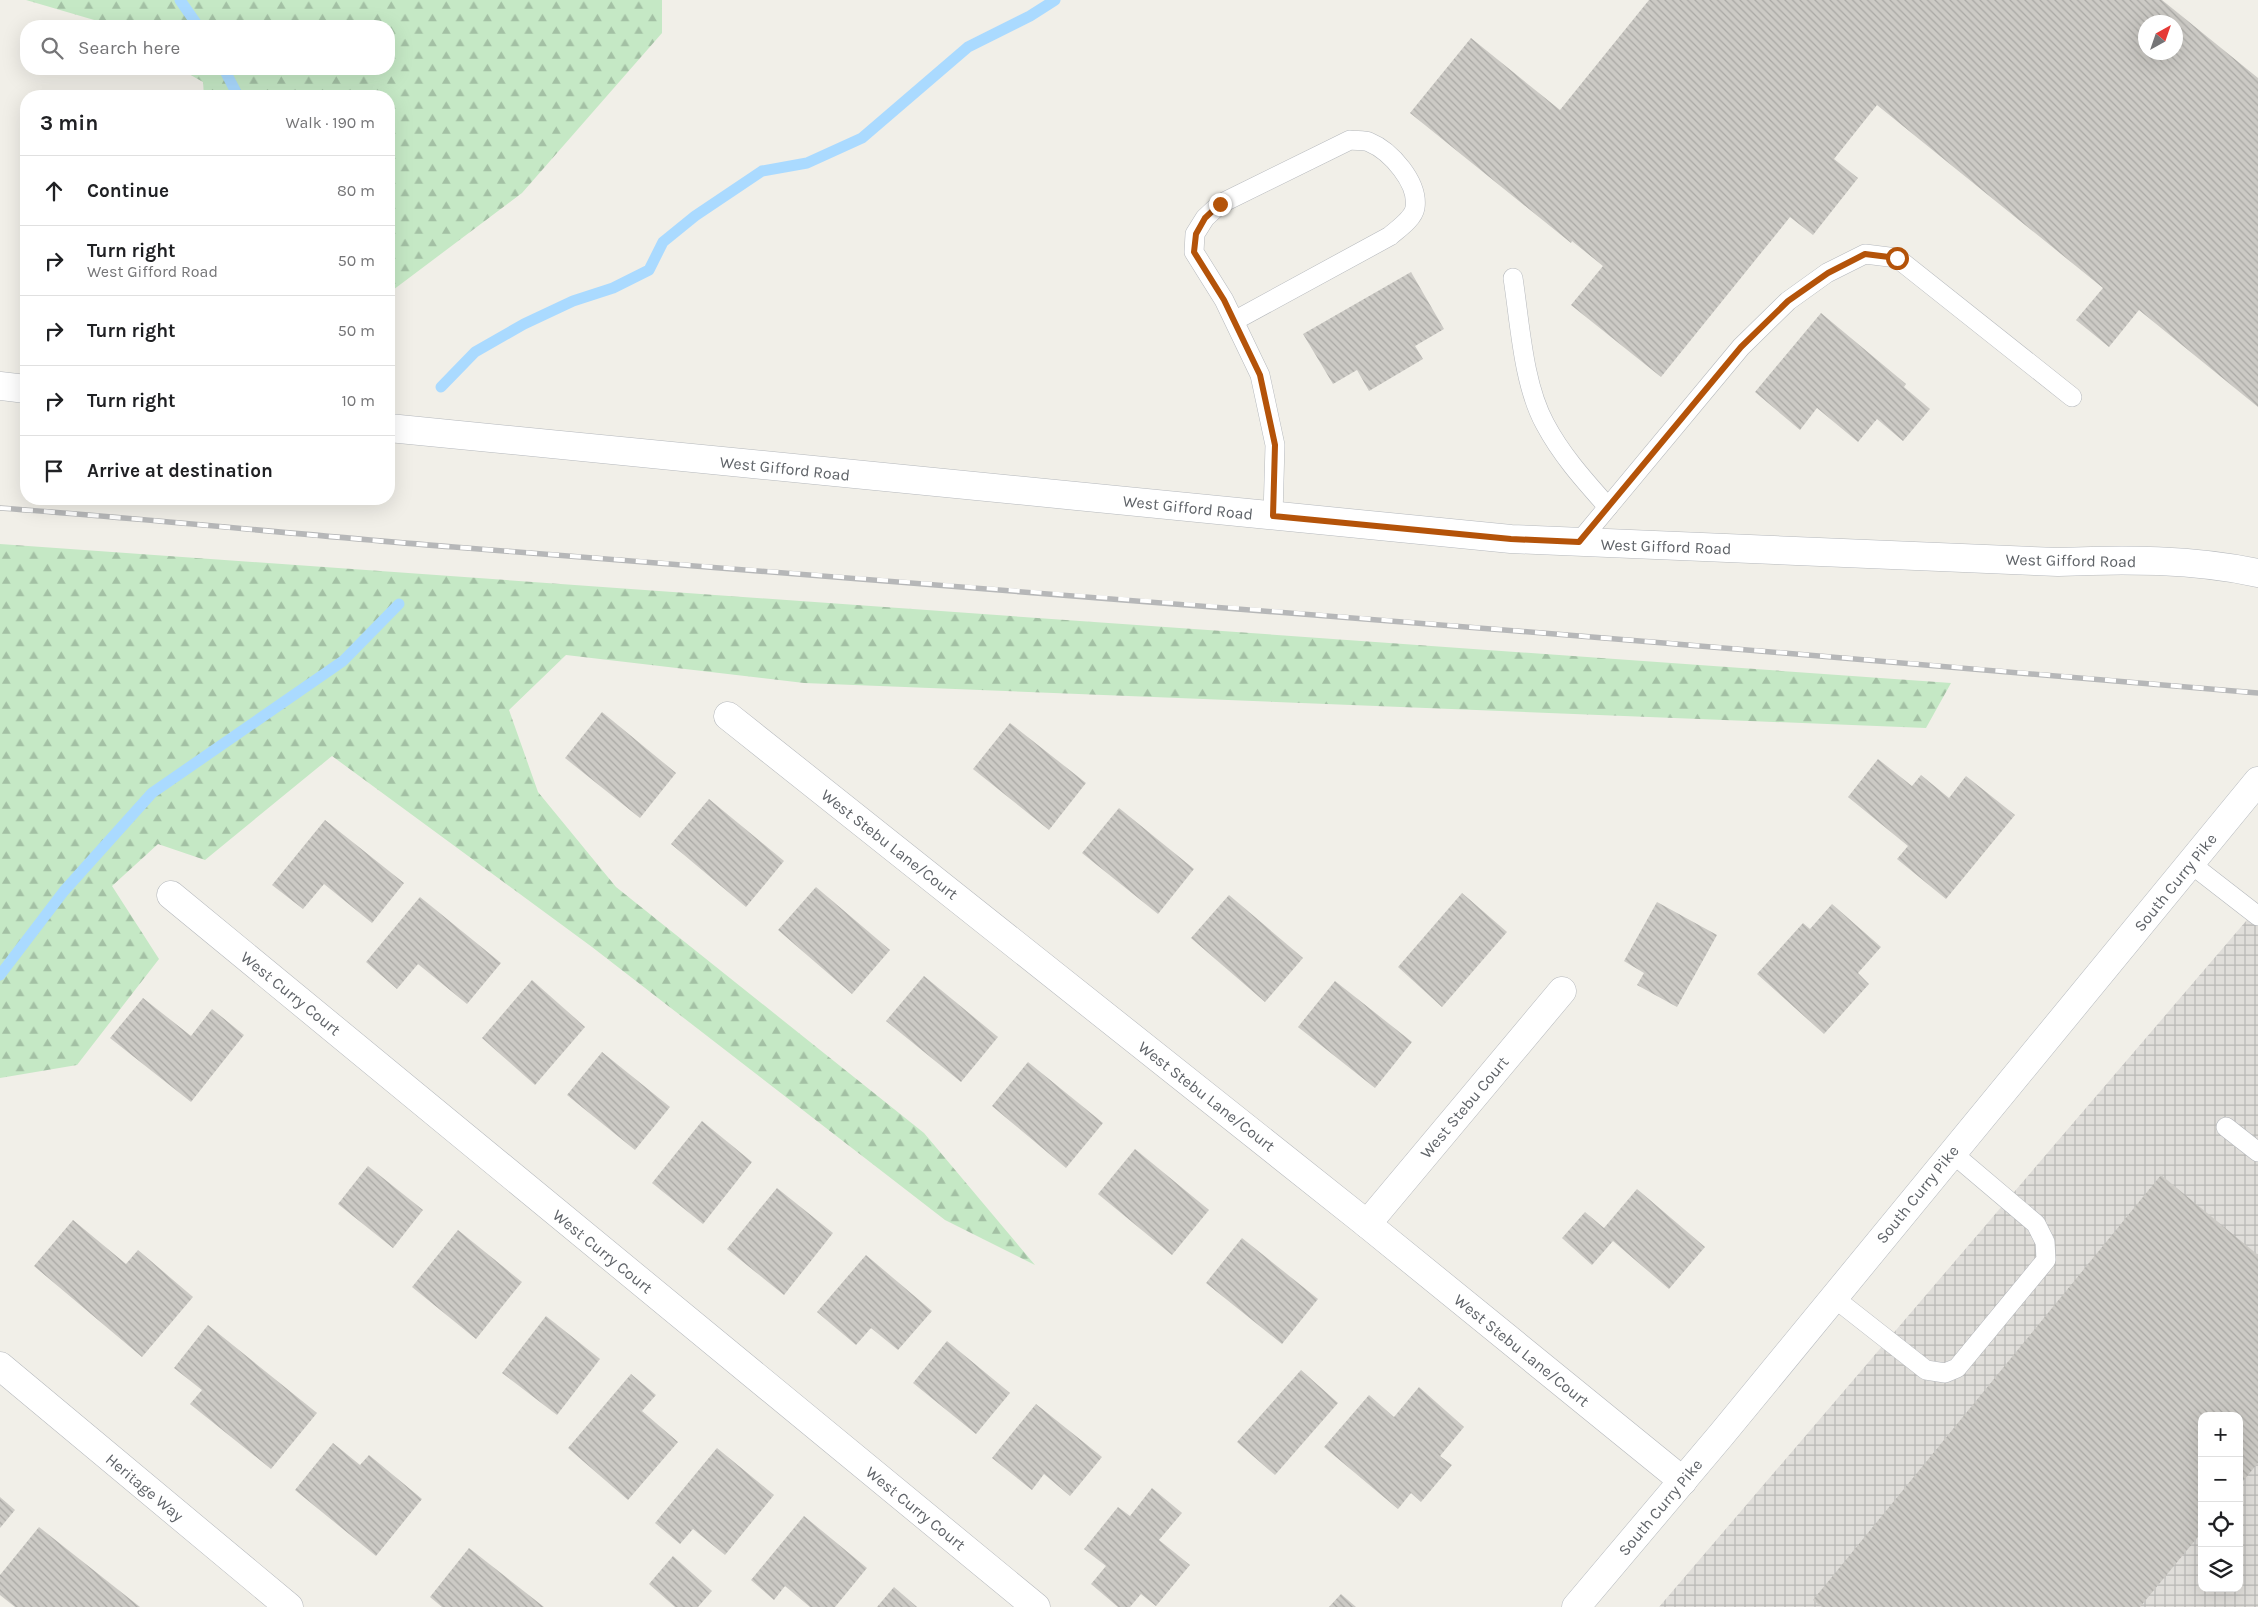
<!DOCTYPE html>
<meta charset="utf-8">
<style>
:root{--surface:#fff;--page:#f2f2f2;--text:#202124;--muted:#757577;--line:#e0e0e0}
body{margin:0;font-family:Karla,sans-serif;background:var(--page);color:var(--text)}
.controls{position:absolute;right:15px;bottom:15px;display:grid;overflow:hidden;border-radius:10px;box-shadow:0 5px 20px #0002}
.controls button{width:45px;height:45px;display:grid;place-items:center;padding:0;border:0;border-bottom:1px solid var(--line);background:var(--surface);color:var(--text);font:25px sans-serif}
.compass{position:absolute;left:2138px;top:15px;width:45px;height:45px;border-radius:50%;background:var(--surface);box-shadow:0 5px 20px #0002;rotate:40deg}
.stop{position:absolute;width:15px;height:15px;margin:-11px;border:4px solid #b45309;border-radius:50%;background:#fff}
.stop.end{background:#b45309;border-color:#fff;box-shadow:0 1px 5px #0008}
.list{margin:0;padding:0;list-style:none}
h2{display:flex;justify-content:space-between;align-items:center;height:65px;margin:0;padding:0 20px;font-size:21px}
h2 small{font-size:16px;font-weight:400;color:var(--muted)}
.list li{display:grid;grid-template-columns:32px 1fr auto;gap:15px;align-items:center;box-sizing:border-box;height:70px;padding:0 20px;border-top:1px solid var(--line)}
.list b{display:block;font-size:19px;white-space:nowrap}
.list p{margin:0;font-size:16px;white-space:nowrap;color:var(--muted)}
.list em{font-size:16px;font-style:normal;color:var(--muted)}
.icon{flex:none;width:28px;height:28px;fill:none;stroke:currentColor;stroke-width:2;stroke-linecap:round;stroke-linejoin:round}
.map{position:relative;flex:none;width:2258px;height:1607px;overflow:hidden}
.search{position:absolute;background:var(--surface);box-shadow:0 5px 20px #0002;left:20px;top:20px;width:375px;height:55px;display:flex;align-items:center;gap:12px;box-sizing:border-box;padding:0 18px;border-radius:20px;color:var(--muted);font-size:19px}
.panel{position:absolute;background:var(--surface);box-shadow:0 5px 20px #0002;left:20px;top:90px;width:375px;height:415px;border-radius:20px}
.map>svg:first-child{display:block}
.industrial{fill:url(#industrial-grid);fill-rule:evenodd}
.forest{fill:url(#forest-firs)}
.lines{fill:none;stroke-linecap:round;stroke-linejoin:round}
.stream{stroke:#aadaff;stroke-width:11}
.building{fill:url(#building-back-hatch);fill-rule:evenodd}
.service-casing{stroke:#b5b8bc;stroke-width:20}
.minor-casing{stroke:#b5b8bc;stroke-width:29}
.secondary-casing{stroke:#b6babf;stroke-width:29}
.service{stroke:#fff;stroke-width:19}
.minor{stroke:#fff;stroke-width:28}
.secondary{stroke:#fff;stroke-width:28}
.rail-casing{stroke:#b6b7b8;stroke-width:5.5}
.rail{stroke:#fff;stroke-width:4;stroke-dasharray:11;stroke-linecap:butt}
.route{stroke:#b45309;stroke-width:6}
.labels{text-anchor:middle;stroke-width:4;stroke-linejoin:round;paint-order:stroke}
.street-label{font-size:16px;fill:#5f6368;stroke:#fff}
</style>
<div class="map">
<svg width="2258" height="1607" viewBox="0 0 2258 1607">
<defs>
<pattern id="industrial-grid" width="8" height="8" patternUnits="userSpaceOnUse" patternTransform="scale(1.25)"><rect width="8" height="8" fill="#e0deda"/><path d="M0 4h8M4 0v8" fill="none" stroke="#b9b8b5"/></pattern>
<pattern id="forest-firs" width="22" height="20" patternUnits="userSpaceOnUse" patternTransform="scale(1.25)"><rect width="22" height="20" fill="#c5e8c5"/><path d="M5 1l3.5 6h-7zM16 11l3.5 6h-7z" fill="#a3c0a4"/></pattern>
<pattern id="building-back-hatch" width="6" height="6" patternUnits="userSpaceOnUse" patternTransform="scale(1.25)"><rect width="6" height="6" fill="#cccac5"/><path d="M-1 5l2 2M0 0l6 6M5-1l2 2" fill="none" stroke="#a9a8a4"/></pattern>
</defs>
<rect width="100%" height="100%" fill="#f1efe8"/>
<!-- industrial -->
<path class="industrial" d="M 2258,907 L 2258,1607 L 1659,1607 ZM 2202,1416 L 2239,1416 L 2239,1588 L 2202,1588 Z"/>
<!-- forest -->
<g class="forest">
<polygon points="26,0 662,0 662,33 522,193 389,293 389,96 204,96 203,82 180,69 389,69 389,26 109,26 101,22"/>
<polygon points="0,544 1951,683 1926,728 804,683 566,655 509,710 538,792 616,887 924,1133 1035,1265 945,1220 592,947 332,756 205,860 158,844 112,886 159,959 77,1065 0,1078"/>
</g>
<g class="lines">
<!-- stream -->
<g class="stream">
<polyline points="180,0 198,26"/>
<polyline points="224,69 238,96"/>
<polyline points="441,387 475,352 524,324 573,301 613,288 649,270 663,242 695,216 762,171 807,163 862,138 968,47 1030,16 1055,0"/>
<polyline points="0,975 64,891 152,793 343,661 399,604"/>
</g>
</g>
<!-- building -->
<g class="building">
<path d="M 1649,0 L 2162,0 L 2258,78 L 2258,407 L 2139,310 L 2109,347 L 2076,320 L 2103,288 L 1877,105 L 1834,159 L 1858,178 L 1813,235 L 1790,217 L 1661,377 L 1571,305 L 1603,266 L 1572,241 L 1571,243 L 1410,113 L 1471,38 L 1560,110 ZM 2146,22 L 2176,22 L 2176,52 L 2146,52 Z"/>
<polygon points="1411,272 1444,329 1415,346 1423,359 1369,391 1357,370 1333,384 1303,334"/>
<polygon points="1821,313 1906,384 1904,387 1930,409 1903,441 1877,419 1858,442 1817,408 1800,430 1755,392"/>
<polygon points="602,712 676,773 640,818 565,758"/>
<polygon points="1010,723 1086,783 1049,830 973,769"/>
<polygon points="1878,759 1912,786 1921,775 1949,798 1966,776 2015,815 1946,899 1897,859 1908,846 1848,797"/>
<polygon points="709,799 784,861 746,907 671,844"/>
<polygon points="1119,808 1194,869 1158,914 1082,853"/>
<polygon points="325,820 404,883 372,923 324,884 303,909 272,885"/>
<polygon points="816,887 890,950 852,994 778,930"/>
<polygon points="1462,893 1507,932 1442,1007 1398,967"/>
<polygon points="1229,895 1303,958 1265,1002 1191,938"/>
<polygon points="420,897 501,963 467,1004 418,964 397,989 366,962"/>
<polygon points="1657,902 1717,935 1677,1007 1637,985 1644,973 1624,961"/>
<polygon points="1832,904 1881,947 1858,973 1869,984 1824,1034 1757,974 1803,923 1810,929"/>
<polygon points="924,976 998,1037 961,1082 886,1021"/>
<polygon points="532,980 585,1027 535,1085 482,1038"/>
<polygon points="1335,981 1412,1042 1375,1088 1298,1027"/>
<polygon points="143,998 191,1036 212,1009 244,1035 191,1102 110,1038"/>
<polygon points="602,1052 670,1107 635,1150 567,1095"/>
<polygon points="1028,1062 1103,1123 1066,1168 992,1106"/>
<polygon points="702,1121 752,1162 703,1224 652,1183"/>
<polygon points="1135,1149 1209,1210 1172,1255 1098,1194"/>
<polygon points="368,1166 423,1210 393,1248 338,1204"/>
<polygon points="2161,1175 2258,1255 2258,1463 2239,1486 2239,1416 2202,1416 2202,1532 2140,1607 1822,1607 1813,1600"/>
<polygon points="777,1188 833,1233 784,1295 727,1249"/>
<polygon points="1637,1189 1705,1247 1669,1289 1613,1241 1592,1265 1562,1238 1585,1212 1604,1228"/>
<polygon points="73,1220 126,1264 138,1250 193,1297 142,1357 34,1266"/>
<polygon points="458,1230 522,1282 476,1339 412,1287"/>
<polygon points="1242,1238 1318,1299 1282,1344 1206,1283"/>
<polygon points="866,1255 932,1311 898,1350 871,1328 856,1345 817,1312"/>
<polygon points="546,1316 600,1359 557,1415 502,1373"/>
<polygon points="208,1325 317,1413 271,1469 190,1404 202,1390 174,1368"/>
<polygon points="947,1341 1010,1393 976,1434 913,1383"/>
<polygon points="1301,1370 1338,1403 1275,1475 1237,1442"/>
<polygon points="631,1374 656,1395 642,1411 678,1442 628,1500 568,1448"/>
<polygon points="1419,1387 1464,1427 1440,1456 1452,1465 1421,1502 1411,1493 1398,1509 1324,1447 1369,1395 1394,1417"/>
<polygon points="1036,1404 1102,1457 1070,1496 1044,1474 1032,1490 992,1458"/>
<polygon points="333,1443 360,1465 369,1455 422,1499 376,1556 295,1490"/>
<polygon points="717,1448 774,1495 725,1555 693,1529 680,1544 655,1523"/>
<polygon points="1152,1488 1182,1513 1159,1540 1190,1565 1156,1606 1141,1594 1130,1607 1118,1607 1091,1584 1106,1566 1084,1549 1118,1507 1130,1516"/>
<polygon points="0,1497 15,1510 0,1528"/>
<polygon points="804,1516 867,1568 835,1607 810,1607 785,1586 774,1600 751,1580"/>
<polygon points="39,1527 140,1607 15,1607 0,1595 0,1575"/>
<polygon points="469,1548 544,1607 442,1607 430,1597"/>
<polygon points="673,1556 712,1591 698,1607 675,1607 649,1584"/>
<polygon points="894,1587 917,1607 877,1607"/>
<polygon points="1341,1594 1356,1607 1329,1607"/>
</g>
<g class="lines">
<!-- service casing -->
<g class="service-casing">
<g id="service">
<path d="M 1513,278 C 1520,323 1523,384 1545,424 C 1562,456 1585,481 1608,507"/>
<path d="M 1234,321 L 1390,236 C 1398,229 1413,219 1415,208 C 1419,183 1391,151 1369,142 C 1364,140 1356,141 1350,140 L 1220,204 L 1205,218 L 1195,234 L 1194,252 L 1224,300 L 1260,375 L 1275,445 L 1273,516"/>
<polyline points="1579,542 1741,347 1788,301 1827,273 1865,254 1897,258 2072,397"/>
<polyline points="2191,864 2258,916"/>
<polyline points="2226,1127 2258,1152"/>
<polyline points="1833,1297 1926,1370 1945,1373 1957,1368 2046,1260 2045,1242 2036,1224 1951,1152"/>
</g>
</g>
<!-- minor casing -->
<g class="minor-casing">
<g id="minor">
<polyline points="0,386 26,389"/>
<path d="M 389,428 L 1511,539 L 2058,562 C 2124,559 2193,559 2258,573"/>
<polyline points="728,716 1367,1224 1683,1481"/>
<polyline points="171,895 1036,1607"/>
<polyline points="1367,1224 1562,991"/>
<polyline points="0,1366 289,1607"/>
</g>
</g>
<!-- secondary casing -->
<g class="secondary-casing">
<polyline id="secondary" points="1576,1607 1722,1434 2258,781"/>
</g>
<!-- service -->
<use href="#service" class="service"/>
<!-- minor -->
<use href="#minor" class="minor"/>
<!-- secondary -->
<use href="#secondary" class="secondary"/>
<!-- rail casing -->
<g class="rail-casing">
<path id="rail" d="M 0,508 C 151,519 302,535 454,547 C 1055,593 1657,641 2258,693"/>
</g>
<!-- rail -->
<use href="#rail" class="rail"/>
</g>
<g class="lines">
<!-- route -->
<polyline class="route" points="1220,204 1205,218 1196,234 1194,252 1224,300 1260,375 1275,445 1273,516 1511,539 1579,542 1741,347 1788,301 1828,273 1865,254 1897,258"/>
</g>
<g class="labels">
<!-- street labels -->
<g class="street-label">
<text transform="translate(785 468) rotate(6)" y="6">West Gifford Road</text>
<text transform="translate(1188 507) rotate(6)" y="6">West Gifford Road</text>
<text transform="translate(1666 546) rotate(2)" y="6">West Gifford Road</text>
<text transform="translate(2071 560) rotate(1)" y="6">West Gifford Road</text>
<text transform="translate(890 844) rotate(38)" y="6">West Stebu Lane/Court</text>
<text transform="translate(2175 882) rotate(-51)" y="6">South Curry Pike</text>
<text transform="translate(291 993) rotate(39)" y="6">West Curry Court</text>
<text transform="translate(1207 1096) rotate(38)" y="6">West Stebu Lane/Court</text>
<text transform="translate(1464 1107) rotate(-50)" y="6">West Stebu Court</text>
<text transform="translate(1917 1194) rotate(-51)" y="6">South Curry Pike</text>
<text transform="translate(603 1251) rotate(39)" y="6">West Curry Court</text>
<text transform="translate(1522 1350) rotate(39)" y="6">West Stebu Lane/Court</text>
<text transform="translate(145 1487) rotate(40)" y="6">Heritage Way</text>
<text transform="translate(1660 1507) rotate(-50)" y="6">South Curry Pike</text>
<text transform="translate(916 1508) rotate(39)" y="6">West Curry Court</text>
</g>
</g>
</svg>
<div class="controls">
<button>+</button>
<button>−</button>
<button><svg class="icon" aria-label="locate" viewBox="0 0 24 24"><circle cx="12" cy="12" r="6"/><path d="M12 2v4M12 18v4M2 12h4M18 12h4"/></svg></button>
<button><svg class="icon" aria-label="layers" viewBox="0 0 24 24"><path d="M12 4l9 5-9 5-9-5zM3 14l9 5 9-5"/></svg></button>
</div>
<svg class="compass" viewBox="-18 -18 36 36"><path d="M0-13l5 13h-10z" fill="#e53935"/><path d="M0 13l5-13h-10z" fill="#757577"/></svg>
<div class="stop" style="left:1897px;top:258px"></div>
<div class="stop end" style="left:1220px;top:204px"></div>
<div class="search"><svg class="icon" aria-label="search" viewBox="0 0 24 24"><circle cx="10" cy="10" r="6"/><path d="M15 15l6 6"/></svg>Search here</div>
<section class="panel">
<h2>3 min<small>Walk · 190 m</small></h2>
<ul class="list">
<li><svg class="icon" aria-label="ahead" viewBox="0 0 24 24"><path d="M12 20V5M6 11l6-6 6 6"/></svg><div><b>Continue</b></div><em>80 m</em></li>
<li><svg class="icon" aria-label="right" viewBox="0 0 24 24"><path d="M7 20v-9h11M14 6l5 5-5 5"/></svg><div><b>Turn right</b><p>West Gifford Road</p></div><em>50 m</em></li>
<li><svg class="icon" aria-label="right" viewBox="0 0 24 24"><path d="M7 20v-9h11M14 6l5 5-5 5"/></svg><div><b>Turn right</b></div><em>50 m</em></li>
<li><svg class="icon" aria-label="right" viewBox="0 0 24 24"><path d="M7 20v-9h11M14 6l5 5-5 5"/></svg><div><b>Turn right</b></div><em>10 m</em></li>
<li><svg class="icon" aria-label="arrive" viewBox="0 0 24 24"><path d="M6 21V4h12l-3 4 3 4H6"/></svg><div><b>Arrive at destination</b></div></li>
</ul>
</section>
</div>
